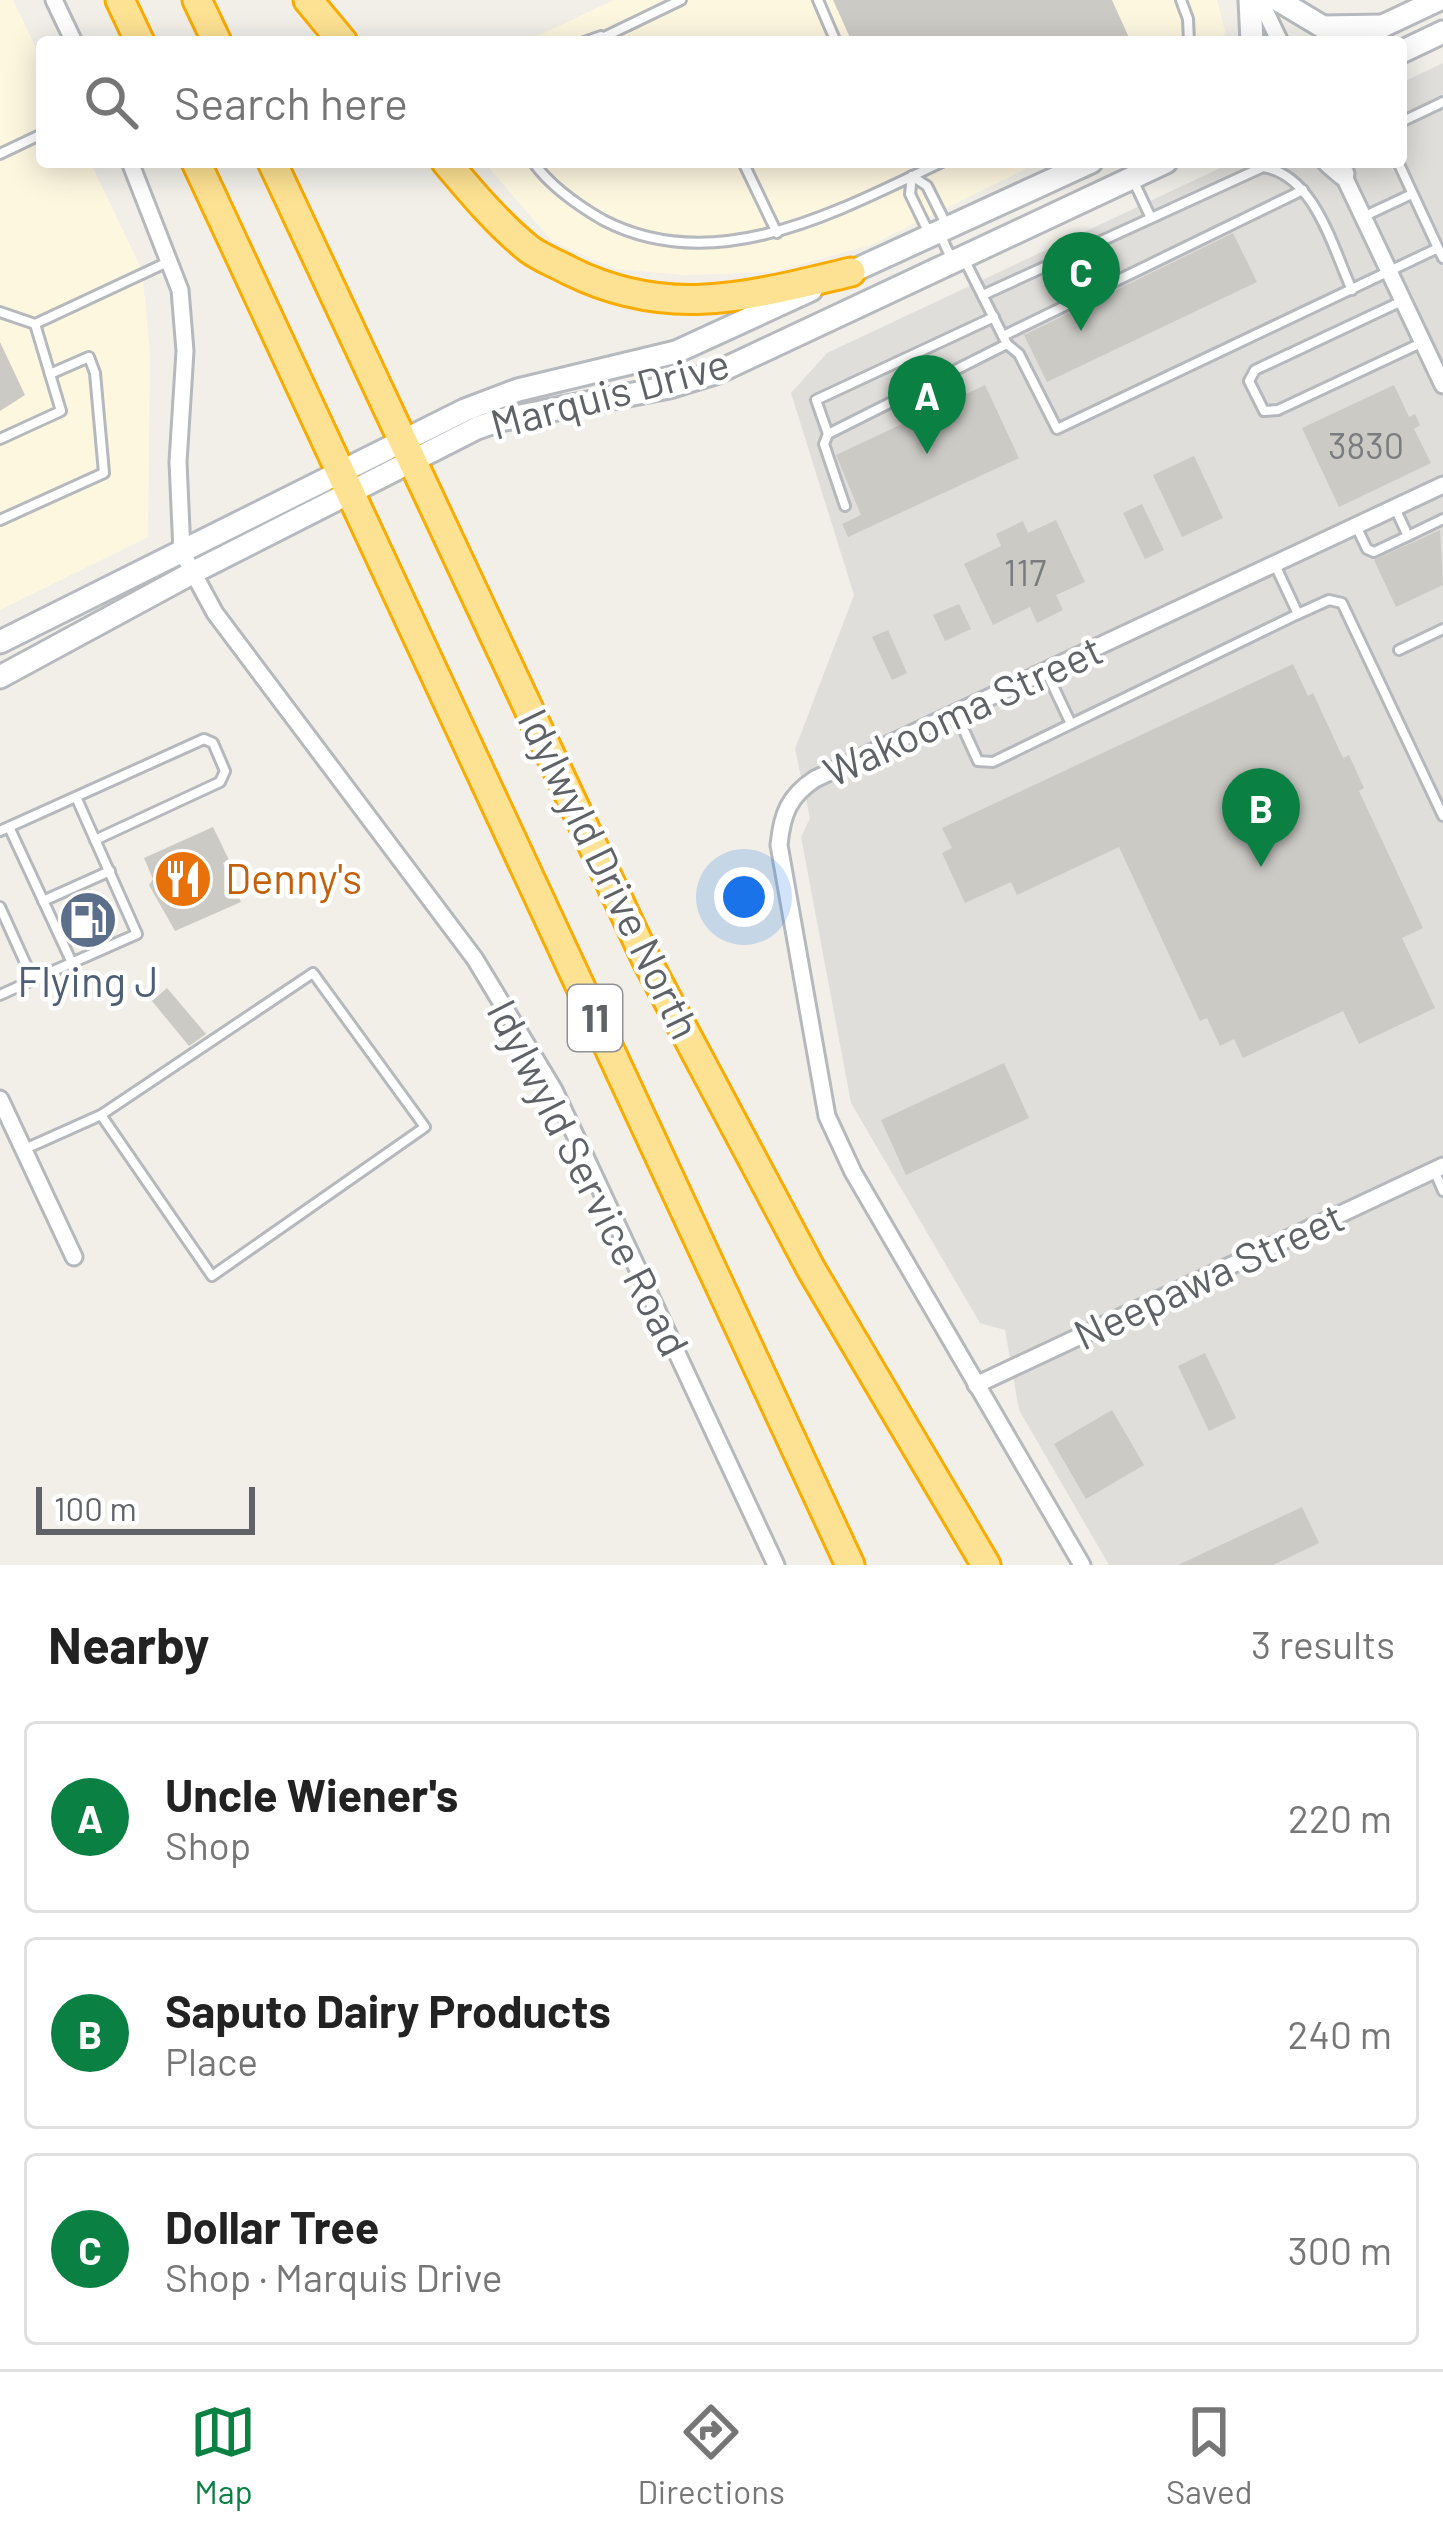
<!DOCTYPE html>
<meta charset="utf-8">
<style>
:root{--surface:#fff;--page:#f6f6f6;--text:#222;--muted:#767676;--line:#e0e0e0;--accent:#0b8043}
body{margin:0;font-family:Barlow,sans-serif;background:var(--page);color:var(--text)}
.scale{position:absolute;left:36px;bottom:30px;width:219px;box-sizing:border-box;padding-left:12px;border:6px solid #5f6368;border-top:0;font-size:33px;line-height:42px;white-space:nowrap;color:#5f6368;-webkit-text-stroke:9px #fff;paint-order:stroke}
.you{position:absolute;left:744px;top:897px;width:42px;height:42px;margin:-30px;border:9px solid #fff;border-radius:50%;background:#1a73e8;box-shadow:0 0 0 18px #1a73e833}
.badge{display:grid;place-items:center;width:78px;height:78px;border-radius:50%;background:var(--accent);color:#fff;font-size:39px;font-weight:700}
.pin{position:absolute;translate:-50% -99px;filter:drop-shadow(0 3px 6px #0008)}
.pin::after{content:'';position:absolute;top:63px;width:42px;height:36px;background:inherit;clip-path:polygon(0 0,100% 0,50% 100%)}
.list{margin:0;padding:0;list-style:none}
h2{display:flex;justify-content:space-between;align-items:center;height:156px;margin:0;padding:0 48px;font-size:51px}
h2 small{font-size:39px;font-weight:400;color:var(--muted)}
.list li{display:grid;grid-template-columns:78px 1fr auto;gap:36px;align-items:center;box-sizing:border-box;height:192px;margin:0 24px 24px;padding:0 24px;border:3px solid var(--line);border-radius:12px}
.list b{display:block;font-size:45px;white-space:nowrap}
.list p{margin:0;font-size:39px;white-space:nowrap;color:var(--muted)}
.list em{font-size:39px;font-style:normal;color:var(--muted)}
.icon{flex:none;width:66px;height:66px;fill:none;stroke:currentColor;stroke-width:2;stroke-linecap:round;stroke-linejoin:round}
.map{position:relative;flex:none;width:1443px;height:1565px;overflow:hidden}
.search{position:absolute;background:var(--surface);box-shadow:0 6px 30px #0003;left:36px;right:36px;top:36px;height:132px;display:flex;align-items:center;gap:30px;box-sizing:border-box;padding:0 42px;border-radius:12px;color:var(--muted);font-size:45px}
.sheet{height:804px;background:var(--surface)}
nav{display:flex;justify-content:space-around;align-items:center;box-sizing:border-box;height:168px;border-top:3px solid var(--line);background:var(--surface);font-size:33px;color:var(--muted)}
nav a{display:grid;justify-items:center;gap:6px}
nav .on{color:var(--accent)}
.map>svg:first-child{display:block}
.commercial{fill:#fef7e0}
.industrial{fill:#e0deda}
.building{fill:#cccac5}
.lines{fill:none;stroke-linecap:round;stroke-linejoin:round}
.lane-casing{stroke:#b5b8bc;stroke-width:14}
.street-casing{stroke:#b5b8bc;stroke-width:21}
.secondary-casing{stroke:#b6babf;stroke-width:27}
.highway-casing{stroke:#f9ab00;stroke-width:33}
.lane{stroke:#fff;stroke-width:8}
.street{stroke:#fff;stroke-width:15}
.secondary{stroke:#fff;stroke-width:21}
.highway{stroke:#fde293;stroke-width:27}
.labels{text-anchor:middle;stroke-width:9;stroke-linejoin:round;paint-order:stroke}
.number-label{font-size:36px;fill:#7a7d7f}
.shield{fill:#fff;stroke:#8f9295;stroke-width:3}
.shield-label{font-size:39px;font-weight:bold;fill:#5f6368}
.street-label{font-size:42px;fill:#5f6368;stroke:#fff}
.food-label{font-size:42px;fill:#c56008;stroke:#fff;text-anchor:start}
.service-label{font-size:42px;fill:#4e5e75;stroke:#fff}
</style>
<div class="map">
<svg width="1443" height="1565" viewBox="0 0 1443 1565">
<rect width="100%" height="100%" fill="#f1efe8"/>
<!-- commercial -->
<g class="commercial">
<polygon points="0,0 13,0 42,61 42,162 90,162 142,270 150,353 148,537 0,610"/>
<polygon points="614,0 1217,0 1225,31 1223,42 525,42"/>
<polygon points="484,162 1040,162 871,245 773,272 684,275 616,269 552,241"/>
</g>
<!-- industrial -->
<polygon class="industrial" points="1443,63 1443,1565 1109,1565 1019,1410 1005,1330 980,1323 851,1103 801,837 810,818 795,749 854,595 791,393 827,353 1233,162 1401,162 1401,83"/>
<!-- building -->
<g class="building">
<polygon points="833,0 1112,0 1131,42 852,42"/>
<polygon points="1233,233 1257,282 1047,382 1024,335"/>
<polygon points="0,342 25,395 0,411"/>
<polygon points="985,385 1019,458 848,537 842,524 861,515 836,455"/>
<polygon points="1394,385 1409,417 1415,414 1420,425 1414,429 1431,463 1339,507 1302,428"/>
<polygon points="1194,456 1223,518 1182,537 1153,475"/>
<polygon points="1142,504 1164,550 1145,559 1123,513"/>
<polygon points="1056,520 1085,582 1056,595 1063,610 1037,623 1030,607 993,625 964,564 1001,546 996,534 1023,521 1028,533"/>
<polygon points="1440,530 1443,585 1396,607 1374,560"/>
<polygon points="959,604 971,629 945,641 933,615"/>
<polygon points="888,630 907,673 892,680 872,637"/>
<polygon points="1293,664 1308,696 1313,693 1343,758 1349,755 1364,788 1359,791 1423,928 1402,938 1435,1008 1359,1044 1343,1011 1243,1058 1234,1039 1220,1046 1207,1018 1200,1021 1119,847 1017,895 1011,882 965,903 942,853 952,848 942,828"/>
<polygon points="213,827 229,860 223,863 241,902 175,931 149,885 153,879 144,858"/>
<polygon points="90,889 112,936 91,945 69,899"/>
<polygon points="167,988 206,1034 189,1046 152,1001"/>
<polygon points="1004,1063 1029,1118 906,1175 881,1120"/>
<polygon points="1205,1353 1236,1418 1209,1431 1178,1366"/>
<polygon points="1112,1410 1144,1465 1086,1499 1054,1444"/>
<polygon points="1302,1507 1319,1543 1273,1565 1178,1565"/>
</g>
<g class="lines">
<!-- lane casing -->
<g class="lane-casing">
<g id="lane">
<polyline points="818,0 836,42"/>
<polyline points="1181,0 1188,19 1189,42"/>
<polyline points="584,42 601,36"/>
<polyline points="604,42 602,38 681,0"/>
<polyline points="1401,122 1443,102"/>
<polyline points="0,154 42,134"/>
<path d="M 533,162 C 551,187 577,205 603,220 C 716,279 838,211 942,162"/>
<polyline points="743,162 777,233"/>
<polyline points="1398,162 1438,248"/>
<polyline points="912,176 910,194 926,227 939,232 952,260"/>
<polyline points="912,176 927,186 944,220 942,225"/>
<polyline points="1134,182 1151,218"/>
<polyline points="1365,216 1412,194"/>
<polyline points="964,259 1007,344 1019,354 1057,429 1438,248 1443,258"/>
<path d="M 983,295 L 1263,167 C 1315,175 1333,249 1352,290"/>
<polyline points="1402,301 1255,370 1249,381 1264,411 1278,410 1421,343"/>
<polyline points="0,312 35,324"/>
<polyline points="994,317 816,400 828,434 1007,344"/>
<polyline points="1003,336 1303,190"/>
<polyline points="828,434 824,444 845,506"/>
<polyline points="0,439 61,411 35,324 170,261"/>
<polyline points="1395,508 1408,536 1443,519"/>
<polyline points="0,520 104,473 95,373 89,357 50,374"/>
<polyline points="1356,526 1367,549 1374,552 1408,536"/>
<polyline points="1298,614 1329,600 1342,603 1443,816"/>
<polyline points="1399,650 1443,629"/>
<polyline points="1046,671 1071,724"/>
<polyline points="957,715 978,761 993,762 1298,614 1275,565"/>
<polyline points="9,827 73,965"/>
<polyline points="0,831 204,739 213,743 225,771 220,782 95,840"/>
<polyline points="43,901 110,871"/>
<polyline points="0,907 33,980 0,995"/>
<polyline points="33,980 137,934 76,797"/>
<polyline points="25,1149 101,1115 212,1276 425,1127 313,973 101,1115"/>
<polyline points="1434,1170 1443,1191"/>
</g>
</g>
<!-- street casing -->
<g class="street-casing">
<g id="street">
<polyline points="54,0 74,42"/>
<polyline points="1260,0 1280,42"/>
<polyline points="130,162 180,290 185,351 178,462 182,552 215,613 475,959 554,1090 776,1565"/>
<polyline points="1339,166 1443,385"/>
<polyline points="0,1099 74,1257"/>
<polyline points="976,1385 1443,1166"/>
<path d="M 1082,1565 L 853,1172 L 827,1116 L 779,845 C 782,814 789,796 815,779 L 1443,485"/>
</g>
</g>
<!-- secondary casing -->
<g class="secondary-casing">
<g id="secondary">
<polyline points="1250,0 1252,42"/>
<polyline points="1278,0 1323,27 1383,26"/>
<polyline points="1370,32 1438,0"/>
<polyline points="1401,52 1443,32"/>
<polyline points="1329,162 1343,174"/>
<polyline points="840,277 1091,162"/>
<polyline points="0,642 465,410 518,390 676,352 811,290"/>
<polyline points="0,677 192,573 477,428 500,420 669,387 718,372 1166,162"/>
</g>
</g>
<!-- highway casing -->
<g class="highway-casing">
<g id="highway">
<polyline points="120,0 140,42"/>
<polyline points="197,0 217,42"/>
<polyline points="308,0 343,42"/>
<polyline points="196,162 850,1565"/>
<polyline points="272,162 647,961 811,1269 986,1565"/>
<path d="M 446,162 C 472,193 498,224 529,249 C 541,258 557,264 570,271 C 669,320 750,296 851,272"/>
</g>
</g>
<!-- lane -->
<use href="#lane" class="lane"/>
<!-- street -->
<use href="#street" class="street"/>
<!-- secondary -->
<use href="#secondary" class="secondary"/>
<!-- highway -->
<use href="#highway" class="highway"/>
</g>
<!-- icons -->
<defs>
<g id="restaurant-disc" transform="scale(3)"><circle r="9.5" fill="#e8710a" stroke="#fff"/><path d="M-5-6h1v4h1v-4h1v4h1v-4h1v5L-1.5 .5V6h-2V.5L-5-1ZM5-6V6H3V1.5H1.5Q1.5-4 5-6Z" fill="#fff"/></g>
<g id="fuel-disc" transform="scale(3)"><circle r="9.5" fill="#5c6f8a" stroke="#fff"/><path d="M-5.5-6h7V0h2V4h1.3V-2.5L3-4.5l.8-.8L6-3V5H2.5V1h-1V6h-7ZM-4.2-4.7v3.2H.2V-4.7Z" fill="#fff"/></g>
</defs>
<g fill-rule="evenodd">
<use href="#restaurant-disc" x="183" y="879"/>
<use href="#fuel-disc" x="88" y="920"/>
</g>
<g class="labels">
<!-- number labels -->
<g class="number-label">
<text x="1366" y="459">3830</text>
<text x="1025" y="586">117</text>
</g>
<!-- shield labels -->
<rect class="shield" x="568" y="985" width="54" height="66" rx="9"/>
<g class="shield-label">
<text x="595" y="1032">11</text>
</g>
<!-- street labels -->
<g class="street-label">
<text transform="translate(610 394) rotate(-15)" y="15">Marquis Drive</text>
<text transform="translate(963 711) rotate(-25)" y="15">Wakooma Street</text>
<text transform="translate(609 874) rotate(64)" y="15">Idylwyld Drive North</text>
<text transform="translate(588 1178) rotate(63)" y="15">Idylwyld Service Road</text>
<text transform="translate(1209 1276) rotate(-25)" y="15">Neepawa Street</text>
</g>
<!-- food labels -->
<g class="food-label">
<text x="225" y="894">Denny's</text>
</g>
<!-- service labels -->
<g class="service-label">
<text x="88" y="997">Flying J</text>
</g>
</g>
</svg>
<div class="scale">100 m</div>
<div class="you"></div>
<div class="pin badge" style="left:927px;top:454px">A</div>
<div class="pin badge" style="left:1261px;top:867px">B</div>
<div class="pin badge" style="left:1081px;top:331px">C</div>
<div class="search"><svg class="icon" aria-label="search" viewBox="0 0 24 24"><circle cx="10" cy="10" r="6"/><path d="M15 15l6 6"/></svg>Search here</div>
</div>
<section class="sheet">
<h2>Nearby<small>3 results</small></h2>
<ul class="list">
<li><span class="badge">A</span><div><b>Uncle Wiener's</b><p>Shop</p></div><em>220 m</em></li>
<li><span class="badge">B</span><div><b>Saputo Dairy Products</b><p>Place</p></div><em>240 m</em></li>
<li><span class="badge">C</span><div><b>Dollar Tree</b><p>Shop · Marquis Drive</p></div><em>300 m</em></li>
</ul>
</section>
<nav>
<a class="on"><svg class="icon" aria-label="map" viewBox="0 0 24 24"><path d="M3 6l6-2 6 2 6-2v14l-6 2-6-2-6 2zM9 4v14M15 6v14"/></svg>Map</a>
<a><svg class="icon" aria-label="directions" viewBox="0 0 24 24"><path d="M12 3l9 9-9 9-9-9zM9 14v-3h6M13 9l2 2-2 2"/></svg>Directions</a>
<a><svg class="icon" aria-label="saved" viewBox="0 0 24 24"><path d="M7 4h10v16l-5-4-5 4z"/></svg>Saved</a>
</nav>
